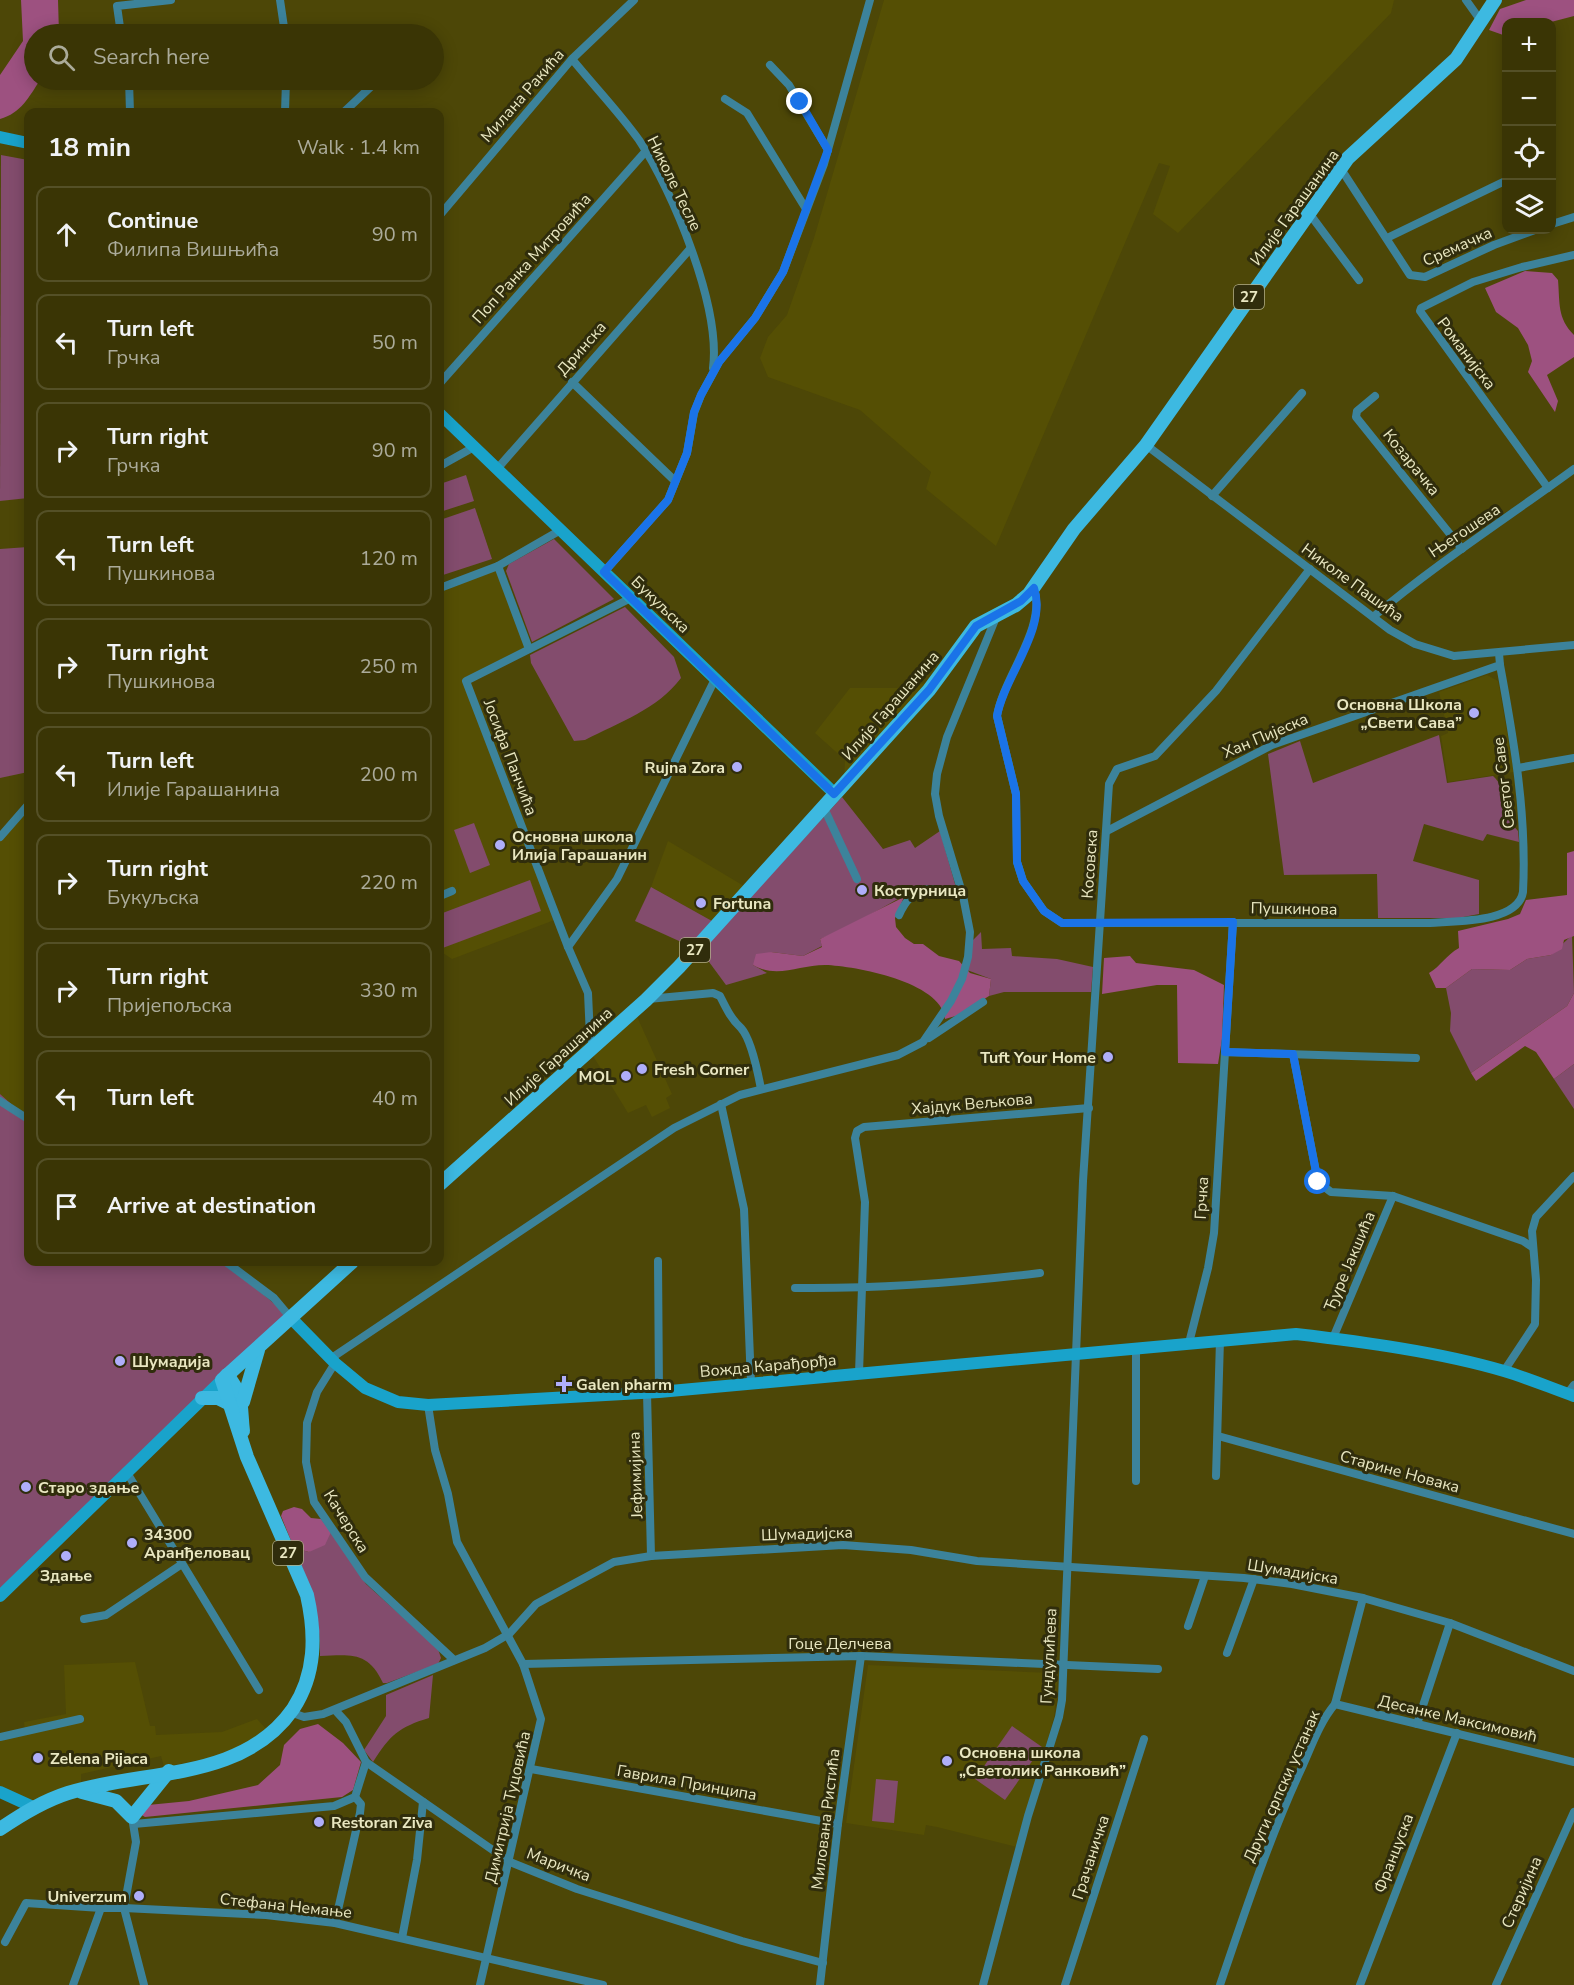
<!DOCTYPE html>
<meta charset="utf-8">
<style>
:root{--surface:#3a3505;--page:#413d0f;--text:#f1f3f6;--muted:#abab9a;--line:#545027}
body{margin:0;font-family:"Nunito Sans",sans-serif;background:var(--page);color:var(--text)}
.controls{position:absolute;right:18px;top:18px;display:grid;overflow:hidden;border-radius:12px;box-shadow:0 3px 15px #0003}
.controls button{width:54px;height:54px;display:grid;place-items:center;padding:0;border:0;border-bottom:2px solid var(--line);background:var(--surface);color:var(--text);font:30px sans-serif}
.stop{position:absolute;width:18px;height:18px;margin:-14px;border:4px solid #1a73e8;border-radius:50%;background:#fff}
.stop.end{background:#1a73e8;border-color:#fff;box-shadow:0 2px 6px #0008}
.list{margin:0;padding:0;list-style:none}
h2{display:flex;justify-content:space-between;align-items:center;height:78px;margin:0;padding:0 24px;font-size:26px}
h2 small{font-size:20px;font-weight:400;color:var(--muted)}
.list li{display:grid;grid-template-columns:39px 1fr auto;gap:18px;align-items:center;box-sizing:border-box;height:96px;margin:0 12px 12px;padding:0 12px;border:2px solid var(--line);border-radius:12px}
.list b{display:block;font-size:22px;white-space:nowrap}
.list p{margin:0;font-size:20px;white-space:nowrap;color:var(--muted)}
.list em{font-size:20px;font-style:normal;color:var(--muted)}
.icon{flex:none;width:33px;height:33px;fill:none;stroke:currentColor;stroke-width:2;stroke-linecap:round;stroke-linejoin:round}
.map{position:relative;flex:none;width:1574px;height:1985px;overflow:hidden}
.search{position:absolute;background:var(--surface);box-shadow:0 3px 15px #0003;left:24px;top:24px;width:420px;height:66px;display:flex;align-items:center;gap:15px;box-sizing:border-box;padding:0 21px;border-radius:33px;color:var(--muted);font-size:22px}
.panel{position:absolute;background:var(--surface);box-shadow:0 3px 15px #0003;left:24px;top:108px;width:420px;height:1158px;border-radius:12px}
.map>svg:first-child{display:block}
.built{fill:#554f04}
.green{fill:#834c6d}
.forest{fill:#9d5180}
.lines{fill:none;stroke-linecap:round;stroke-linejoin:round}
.street{stroke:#3c839b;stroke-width:8}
.secondary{stroke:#19a3cb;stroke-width:12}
.primary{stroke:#3db9e1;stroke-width:14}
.route{stroke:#1a73e8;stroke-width:8}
.poi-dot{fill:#afaefa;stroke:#302d0c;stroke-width:2}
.labels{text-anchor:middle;stroke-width:6;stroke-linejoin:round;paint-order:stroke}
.shield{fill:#302d0c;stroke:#b2af8b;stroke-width:1.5}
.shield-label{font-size:15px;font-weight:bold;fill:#e9e7c1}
.street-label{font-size:16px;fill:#e9e7c1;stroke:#302d0c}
.poi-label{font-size:16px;font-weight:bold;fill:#e9e7c1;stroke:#302d0c;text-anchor:start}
</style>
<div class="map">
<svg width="1574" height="1985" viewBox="0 0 1574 1985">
<rect width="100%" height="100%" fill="#4d4707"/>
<!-- built -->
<g class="built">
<polygon points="884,0 1394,0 1391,13 1178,233 1153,214 1170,166 1159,163 996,546 926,489 931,472 860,410 768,377 760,358 768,337 787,315 814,238"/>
<polygon points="498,566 529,649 467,681 557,919 452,959 440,951 440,588"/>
<polygon points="1487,675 1498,681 1514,772 1448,782 1441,736 1448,733 1439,692"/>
<polygon points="937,681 844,783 845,760 815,733 850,688 896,688"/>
<polygon points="28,810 28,1119 0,1094 0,838"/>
<polygon points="668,841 744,886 712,921 651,887"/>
<polygon points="634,1010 672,1094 666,1098 670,1108 652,1117 646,1105 628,1113 590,1051"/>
<polygon points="135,1662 150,1726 155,1726 156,1735 222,1732 257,1719 267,1730 241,1747 209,1758 164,1767 161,1756 81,1774 81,1785 26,1808 0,1795 0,1735 25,1731 24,1722 66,1714 64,1665"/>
<polygon points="868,1665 1050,1673 1054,1676 1057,1683 1054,1717 1017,1847 937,1827 926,1825 924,1835 846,1823"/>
</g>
<!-- green -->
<g class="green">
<polygon points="1,155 28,160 28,498 0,501"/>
<polygon points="466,475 474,501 440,512 440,484"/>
<polygon points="475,508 492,559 443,575 440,566 440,520"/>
<polygon points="554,539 614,599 532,642 506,571 509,564"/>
<polygon points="28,547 28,772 0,778 0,549"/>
<path d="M 625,607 L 674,657 L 681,678 C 658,709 618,723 585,740 L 574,741 L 531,663 L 530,655 Z"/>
<path d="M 1439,735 L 1447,783 L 1493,776 C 1509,790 1503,816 1518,831 L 1519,842 L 1487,834 L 1483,841 L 1424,824 L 1413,861 L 1479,880 L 1479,914 L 1458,918 L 1378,918 L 1377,874 L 1284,875 L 1268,754 L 1300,741 L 1313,783 Z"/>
<polygon points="842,797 883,849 910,840 915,848 940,831 957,891 912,891 843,930 820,939 822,946 803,956 771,952 753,965 767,973 726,985 701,951"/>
<polygon points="474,823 490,865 470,873 454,830"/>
<polygon points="530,880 541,911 440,949 440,914"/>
<polygon points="651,887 712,921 690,946 635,921"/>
<polygon points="981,932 982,949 1011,948 1012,956 1057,959 1093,967 1091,992 1004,992 989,996 991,979 967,970 972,941"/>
<polygon points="1572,935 1574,993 1567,1006 1471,1073 1450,1031 1451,1013 1446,988 1472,969 1510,970 1527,959 1551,955"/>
<polygon points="1574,1064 1574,1109 1554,1079"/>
<polygon points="0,1094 28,1119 28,1262 225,1262 290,1317 0,1596"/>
<path d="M 331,1532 L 366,1584 L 438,1649 L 441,1658 L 438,1664 L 387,1683 L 383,1683 C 368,1651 351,1655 320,1656 C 321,1616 310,1584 294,1548 L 309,1552 Z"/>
<path d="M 433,1675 L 429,1718 C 399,1727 390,1735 373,1762 L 364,1750 L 386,1716 L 386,1695 Z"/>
<polygon points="1012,1726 1042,1747 1005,1800 975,1779"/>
<polygon points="876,1779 898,1781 894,1823 872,1821"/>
</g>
<!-- forest -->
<g class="forest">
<path d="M 21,0 L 58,0 L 59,34 L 34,34 L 34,80 L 40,80 C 29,97 21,113 0,119 L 0,75 L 23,41 Z"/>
<polygon points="1526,0 1574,0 1574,16 1551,22 1506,22 1506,36 1489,30 1500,9"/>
<path d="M 1525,271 L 1552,273 L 1558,280 C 1560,303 1557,318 1574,335 L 1574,357 L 1547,375 L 1558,401 L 1555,412 L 1528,372 L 1532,361 L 1528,345 L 1518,328 L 1496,312 L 1485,288 Z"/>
<path d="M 1574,851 L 1574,936 L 1564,940 L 1562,949 L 1551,955 L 1527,959 L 1510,970 L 1472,969 L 1446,988 L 1436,988 L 1429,973 C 1441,966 1446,955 1459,948 L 1458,931 L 1508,919 L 1520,914 L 1526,900 L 1567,895 L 1567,853 Z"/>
<path d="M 904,897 L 895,918 L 896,927 L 905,938 L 914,944 L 923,944 L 939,956 L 959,961 L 970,973 L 991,979 L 989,996 L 959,1015 L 945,1019 C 942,982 856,966 825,965 C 799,965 777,979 753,965 L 756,954 L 771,952 L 803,956 L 822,947 L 820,939 Z"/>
<polygon points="1130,956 1136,963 1194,970 1224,985 1222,1039 1218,1064 1178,1063 1177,985 1157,985 1102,994 1104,958"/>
<polygon points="1574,993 1574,1064 1554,1079 1536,1052 1525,1046 1476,1081 1471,1073 1567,1006"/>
<polygon points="294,1507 302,1509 311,1518 321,1519 331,1532 325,1545 309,1552 294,1548 281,1516 283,1511"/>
<polygon points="318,1724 343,1743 361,1762 353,1790 342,1797 145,1817 140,1814 148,1805 189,1801 258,1785 280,1765 284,1745 300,1729"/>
</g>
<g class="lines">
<!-- street -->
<g class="street">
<polyline points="280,0 285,34"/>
<polyline points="1466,0 1481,21"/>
<polyline points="121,34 117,6 171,0"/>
<path d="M 572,59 C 594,86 619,112 639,140 C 673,191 721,307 713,368"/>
<polyline points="770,65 789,85 828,150"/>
<polyline points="129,80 130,112"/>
<polyline points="725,99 747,113 806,209"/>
<polyline points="285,112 286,80"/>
<polyline points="344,112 378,80"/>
<polyline points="1341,169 1410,275 1425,277 1494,245 1535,230"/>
<polyline points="1309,213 1359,280"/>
<polyline points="440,215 572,59 634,0"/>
<polyline points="1552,224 1574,217"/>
<polyline points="1387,238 1503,182"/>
<polyline points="572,382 675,481"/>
<polyline points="440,383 645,152"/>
<polyline points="1375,396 1357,411 1356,417 1462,549"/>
<polyline points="1146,445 1390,630 1415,644 1454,656 1574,645"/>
<polyline points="440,466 474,447"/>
<polyline points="497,469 690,249"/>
<polyline points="1548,488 1420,311 1421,308 1473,282 1522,267 1574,255"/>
<polyline points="1212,496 1302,393"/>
<polyline points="498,566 529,649"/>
<polyline points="604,572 668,500 687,453 694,413 701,395 719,362 755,318 783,272 824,164 870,0"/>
<polyline points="440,588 498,566 559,531"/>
<path d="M 1034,588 C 1047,628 1003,677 997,716 L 1016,794 L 1017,862 L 1023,881 L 1044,911 L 1062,923 L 1430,923 C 1456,921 1518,923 1523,892 C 1527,815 1514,741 1500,665"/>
<path d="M 1373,617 C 1437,563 1507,518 1574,469"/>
<polyline points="1518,768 1574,758"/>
<polyline points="823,806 857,879"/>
<polyline points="1107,831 1272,745 1500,665 1499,653"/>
<polyline points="0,837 28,805"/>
<polyline points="440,896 452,891"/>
<path d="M 899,915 C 914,882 932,886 963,896"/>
<polyline points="568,947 617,879 715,679"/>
<path d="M 648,999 L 713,993 L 720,996 C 726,1008 731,1019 741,1028 C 751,1039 758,1073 761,1089"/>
<polyline points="929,1038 983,1002"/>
<polyline points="595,1046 590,1037 588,993 568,947 466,681 631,598"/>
<polyline points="1225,1052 1233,922"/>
<polyline points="1293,1054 1318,1182 1331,1192 1393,1196 1523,1241 1532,1247"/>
<polyline points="0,1101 28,1119"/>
<polyline points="721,1104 744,1209 751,1383"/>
<polyline points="658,1261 659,1392"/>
<polyline points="226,1262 274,1298 290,1317"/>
<path d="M 795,1288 C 878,1289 958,1283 1040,1273"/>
<polyline points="1333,1338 1393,1196"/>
<polyline points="1189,1343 1208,1268 1214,1233 1225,1052 1416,1058"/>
<polyline points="330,1359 674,1128 740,1095 898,1055 923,1042 951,1001 962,979 968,957 970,932 963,896 939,816 935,794 937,774 947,737 997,615"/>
<polyline points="335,1363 317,1392 307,1423 306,1462 314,1502 365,1577 454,1660"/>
<polyline points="1504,1371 1535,1324 1536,1280 1532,1231 1536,1217 1574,1176"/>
<polyline points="859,1373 865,1202 855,1138 857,1131 864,1127 1089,1108"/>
<polyline points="647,1393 651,1556"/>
<polyline points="1568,1393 1574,1385"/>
<polyline points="428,1405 435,1450 448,1494 457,1542 523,1664 541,1719 480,1985"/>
<polyline points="1218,1436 1574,1534"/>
<polyline points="126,1471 259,1690"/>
<polyline points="1216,1476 1220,1340"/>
<polyline points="1136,1481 1136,1348"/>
<polyline points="84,1619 106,1615 182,1564"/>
<polyline points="1188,1626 1205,1576"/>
<polyline points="1227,1653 1254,1579"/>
<polyline points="523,1664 861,1656 1158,1669"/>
<polyline points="1335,1704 1574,1762"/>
<polyline points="335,1710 346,1722 366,1762 510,1862 577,1889 742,1941 823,1963"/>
<polyline points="290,1712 304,1717 323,1714 485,1648 509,1634 536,1604 614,1562 651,1556 843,1545 911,1550 977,1561 1244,1578 1292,1584 1363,1598 1450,1623 1574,1671"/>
<polyline points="1417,1724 1450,1623"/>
<polyline points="0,1737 80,1719"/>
<polyline points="531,1769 838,1824"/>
<polyline points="132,1817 136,1842 124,1908 266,1915 335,1923 603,1985"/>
<polyline points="134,1824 334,1806 355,1797 366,1762"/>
<polyline points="335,1923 360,1813 361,1804 355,1797"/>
<polyline points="402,1938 417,1860 423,1802"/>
<polyline points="5,1942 26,1903 101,1908"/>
<polyline points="73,1985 101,1908 124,1908 144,1985"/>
<polyline points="820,1985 838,1824 861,1656"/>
<polyline points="983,1985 1028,1816 1059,1717 1062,1700 1083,1181 1109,784 1117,769 1155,756 1216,691 1310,569"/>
<polyline points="1065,1985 1144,1739"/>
<path d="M 1220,1985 C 1245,1911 1270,1836 1303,1765 C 1312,1745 1320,1722 1335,1704 L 1363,1598"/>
<polyline points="1360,1985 1457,1733"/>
<polyline points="1496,1985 1574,1812"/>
</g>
<!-- secondary -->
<g class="secondary">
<polyline points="0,137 28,143"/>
<polyline points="440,414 834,793"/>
<path d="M 290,1317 L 335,1363 L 365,1388 L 398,1402 L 428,1405 L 659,1392 L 1296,1334 C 1364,1342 1439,1352 1504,1371 C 1528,1378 1551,1388 1574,1396"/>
<polyline points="0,1596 222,1380"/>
<polyline points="0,1792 33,1807"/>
</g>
<!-- primary -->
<g class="primary">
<polyline points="440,1184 646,1000 679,967 929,690 976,626 1016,605 1029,594 1074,529 1146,445 1348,158 1456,59 1495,0"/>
<path d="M 227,1375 C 244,1396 240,1406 243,1431"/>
<polyline points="202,1398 218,1398 230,1404"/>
<polyline points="243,1402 258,1350"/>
<polyline points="82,1792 116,1801 132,1817 169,1771"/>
<path d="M 0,1829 C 22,1814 43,1801 68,1793 C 144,1769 242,1782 293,1709 C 316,1674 316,1635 307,1595 L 247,1457 L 222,1380 L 352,1262"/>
</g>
</g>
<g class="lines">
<!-- route -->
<path class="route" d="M 800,102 L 828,150 L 783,272 L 755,318 L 719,362 L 701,395 L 694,412 L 687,453 L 668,500 L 604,572 L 834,794 L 929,690 L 976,626 L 1021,601 L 1034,588 C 1048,628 1004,677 997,716 L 1016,794 L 1017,862 L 1023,881 L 1044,911 L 1062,923 L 1233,922 L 1225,1052 L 1293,1054 L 1318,1182"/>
</g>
<!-- markers -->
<g class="poi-dot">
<circle cx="1474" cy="713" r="6"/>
<circle cx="737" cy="767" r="6"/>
<circle cx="500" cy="845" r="6"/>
<circle cx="862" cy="890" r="6"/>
<circle cx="701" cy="903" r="6"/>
<circle cx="1108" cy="1057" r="6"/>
<circle cx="642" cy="1069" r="6"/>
<circle cx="626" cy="1076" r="6"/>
<circle cx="120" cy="1361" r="6"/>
<path d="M561 1375h6v6h6v6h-6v6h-6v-6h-6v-6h6z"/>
<circle cx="26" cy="1487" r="6"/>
<circle cx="132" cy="1543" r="6"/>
<circle cx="66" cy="1556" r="6"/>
<circle cx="38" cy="1758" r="6"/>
<circle cx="947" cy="1761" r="6"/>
<circle cx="319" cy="1822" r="6"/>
<circle cx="139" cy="1896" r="6"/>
</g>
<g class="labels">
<!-- shield labels -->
<g class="shield">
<rect x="1234" y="285" width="30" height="24" rx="4.5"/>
<rect x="680" y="938" width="30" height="24" rx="4.5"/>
<rect x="273" y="1541" width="30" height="24" rx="4.5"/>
</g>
<g class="shield-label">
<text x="1249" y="302">27</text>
<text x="695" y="955">27</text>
<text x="288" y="1558">27</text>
</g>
<!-- street labels -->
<g class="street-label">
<text transform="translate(522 95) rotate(-49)" y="6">Милана Ракића</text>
<text transform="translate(675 183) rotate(64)" y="6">Николе Тесле</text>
<text transform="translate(1294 207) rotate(-54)" y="6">Илије Гарашанина</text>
<text transform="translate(1457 246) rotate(-24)" y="6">Сремачка</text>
<text transform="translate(531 258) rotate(-48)" y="6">Поп Ранка Митровића</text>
<text transform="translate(581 348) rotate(-49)" y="6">Дринска</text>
<text transform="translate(1467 353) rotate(53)" y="6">Романијска</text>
<text transform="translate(1412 462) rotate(51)" y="6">Козарачка</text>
<text transform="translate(1464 530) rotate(-34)" y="6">Његошева</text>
<text transform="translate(1353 582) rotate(36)" y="6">Николе Пашића</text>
<text transform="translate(661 604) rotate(44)" y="6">Букуљска</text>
<text transform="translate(890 705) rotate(-49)" y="6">Илије Гарашанина</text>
<text transform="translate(1265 735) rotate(-23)" y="6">Хан Пијеска</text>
<text transform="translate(511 757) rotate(69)" y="6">Јосифа Панчића</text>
<text transform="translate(1503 783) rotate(-97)" y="6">Светог Саве</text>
<text transform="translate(1089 864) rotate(-86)" y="6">Косовска</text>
<text transform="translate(1294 908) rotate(1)" y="6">Пушкинова</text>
<text transform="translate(558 1056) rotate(-42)" y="6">Илије Гарашанина</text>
<text transform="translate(972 1103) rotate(-5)" y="6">Хајдук Вељкова</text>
<text transform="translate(1201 1198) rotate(-87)" y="6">Грчка</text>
<text transform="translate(1349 1261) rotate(-67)" y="6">Ђуре Јакшића</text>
<text transform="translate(768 1365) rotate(-5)" y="6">Вожда Карађорђа</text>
<text transform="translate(1400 1471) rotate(15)" y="6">Старине Новака</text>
<text transform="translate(635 1475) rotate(-92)" y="6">Јефимијина</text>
<text transform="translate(347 1521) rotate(58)" y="6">Качерска</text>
<text transform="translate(807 1533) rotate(-2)" y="6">Шумадијска</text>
<text transform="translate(1293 1571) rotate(9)" y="6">Шумадијска</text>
<text x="840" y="1649">Гоце Делчева</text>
<text transform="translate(1048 1656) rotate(-87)" y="6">Гундулићева</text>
<text transform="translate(1458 1718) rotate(13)" y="6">Десанке Максимовић</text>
<text transform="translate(687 1782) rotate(10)" y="6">Гаврила Принципа</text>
<text transform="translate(1281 1786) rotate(-66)" y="6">Други српски устанак</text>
<text transform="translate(507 1807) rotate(-77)" y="6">Димитрија Туцовића</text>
<text transform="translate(825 1819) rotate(-83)" y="6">Милована Ристића</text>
<text transform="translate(1393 1853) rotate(-69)" y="6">Француска</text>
<text transform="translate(1090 1857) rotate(-72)" y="6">Грачаничка</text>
<text transform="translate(559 1864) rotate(21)" y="6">Маричка</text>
<text transform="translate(1521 1892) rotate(-66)" y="6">Стеријина</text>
<text transform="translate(286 1905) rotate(6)" y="6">Стефана Немање</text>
</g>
<!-- poi labels -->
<g class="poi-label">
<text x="1462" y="710" text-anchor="end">Основна Школа<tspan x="1462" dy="18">„Свети Сава”</tspan></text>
<text x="725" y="773" text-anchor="end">Rujna Zora</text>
<text x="512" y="842">Основна школа<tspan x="512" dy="18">Илија Гарашанин</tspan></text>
<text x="874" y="896">Костурница</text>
<text x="713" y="909">Fortuna</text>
<text x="1096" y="1063" text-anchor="end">Tuft Your Home</text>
<text x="654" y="1075">Fresh Corner</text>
<text x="614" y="1082" text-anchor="end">MOL</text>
<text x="132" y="1367">Шумадија</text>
<text x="576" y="1390">Galen pharm</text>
<text x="38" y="1493">Старо здање</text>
<text x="144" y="1540">34300<tspan x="144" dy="18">Аранђеловац</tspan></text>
<text x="66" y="1581" text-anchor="middle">Здање</text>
<text x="959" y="1758">Основна школа<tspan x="959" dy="18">„Светолик Ранковић”</tspan></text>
<text x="50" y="1764">Zelena Pijaca</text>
<text x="331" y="1828">Restoran Ziva</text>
<text x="127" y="1902" text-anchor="end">Univerzum</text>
</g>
</g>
</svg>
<div class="controls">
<button>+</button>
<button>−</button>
<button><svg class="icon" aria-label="locate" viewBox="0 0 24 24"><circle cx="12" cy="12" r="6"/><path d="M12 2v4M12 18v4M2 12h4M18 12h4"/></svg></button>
<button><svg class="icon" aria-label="layers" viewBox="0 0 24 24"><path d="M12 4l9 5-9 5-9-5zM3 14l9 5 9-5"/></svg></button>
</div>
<div class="stop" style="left:1318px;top:1182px"></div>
<div class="stop end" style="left:800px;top:102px"></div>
<div class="search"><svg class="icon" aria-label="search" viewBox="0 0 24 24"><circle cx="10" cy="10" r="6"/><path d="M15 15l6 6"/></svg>Search here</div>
<section class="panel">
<h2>18 min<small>Walk · 1.4 km</small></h2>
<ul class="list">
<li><svg class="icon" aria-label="ahead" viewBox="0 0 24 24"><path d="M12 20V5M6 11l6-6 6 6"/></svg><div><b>Continue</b><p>Филипа Вишњића</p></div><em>90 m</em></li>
<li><svg class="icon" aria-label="left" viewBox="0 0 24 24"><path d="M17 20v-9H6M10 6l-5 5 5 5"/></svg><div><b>Turn left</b><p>Грчка</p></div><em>50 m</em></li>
<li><svg class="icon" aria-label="right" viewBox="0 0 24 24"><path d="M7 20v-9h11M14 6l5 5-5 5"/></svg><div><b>Turn right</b><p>Грчка</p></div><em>90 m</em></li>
<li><svg class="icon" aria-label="left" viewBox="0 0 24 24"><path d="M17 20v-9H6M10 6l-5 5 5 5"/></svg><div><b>Turn left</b><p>Пушкинова</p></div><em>120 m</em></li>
<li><svg class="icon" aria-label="right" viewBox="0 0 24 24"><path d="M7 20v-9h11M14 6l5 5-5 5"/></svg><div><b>Turn right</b><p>Пушкинова</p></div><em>250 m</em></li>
<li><svg class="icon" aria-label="left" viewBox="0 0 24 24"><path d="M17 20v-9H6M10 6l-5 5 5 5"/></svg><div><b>Turn left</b><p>Илије Гарашанина</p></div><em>200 m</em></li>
<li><svg class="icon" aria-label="right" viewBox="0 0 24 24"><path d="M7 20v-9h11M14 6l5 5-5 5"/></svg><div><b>Turn right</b><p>Букуљска</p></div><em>220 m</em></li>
<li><svg class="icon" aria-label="right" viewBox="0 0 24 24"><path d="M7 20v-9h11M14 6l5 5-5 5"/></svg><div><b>Turn right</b><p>Пријепољска</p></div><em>330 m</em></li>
<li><svg class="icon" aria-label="left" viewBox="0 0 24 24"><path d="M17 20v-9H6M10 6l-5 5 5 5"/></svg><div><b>Turn left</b></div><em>40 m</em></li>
<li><svg class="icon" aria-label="arrive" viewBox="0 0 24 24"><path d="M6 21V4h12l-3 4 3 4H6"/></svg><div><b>Arrive at destination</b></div></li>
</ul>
</section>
</div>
